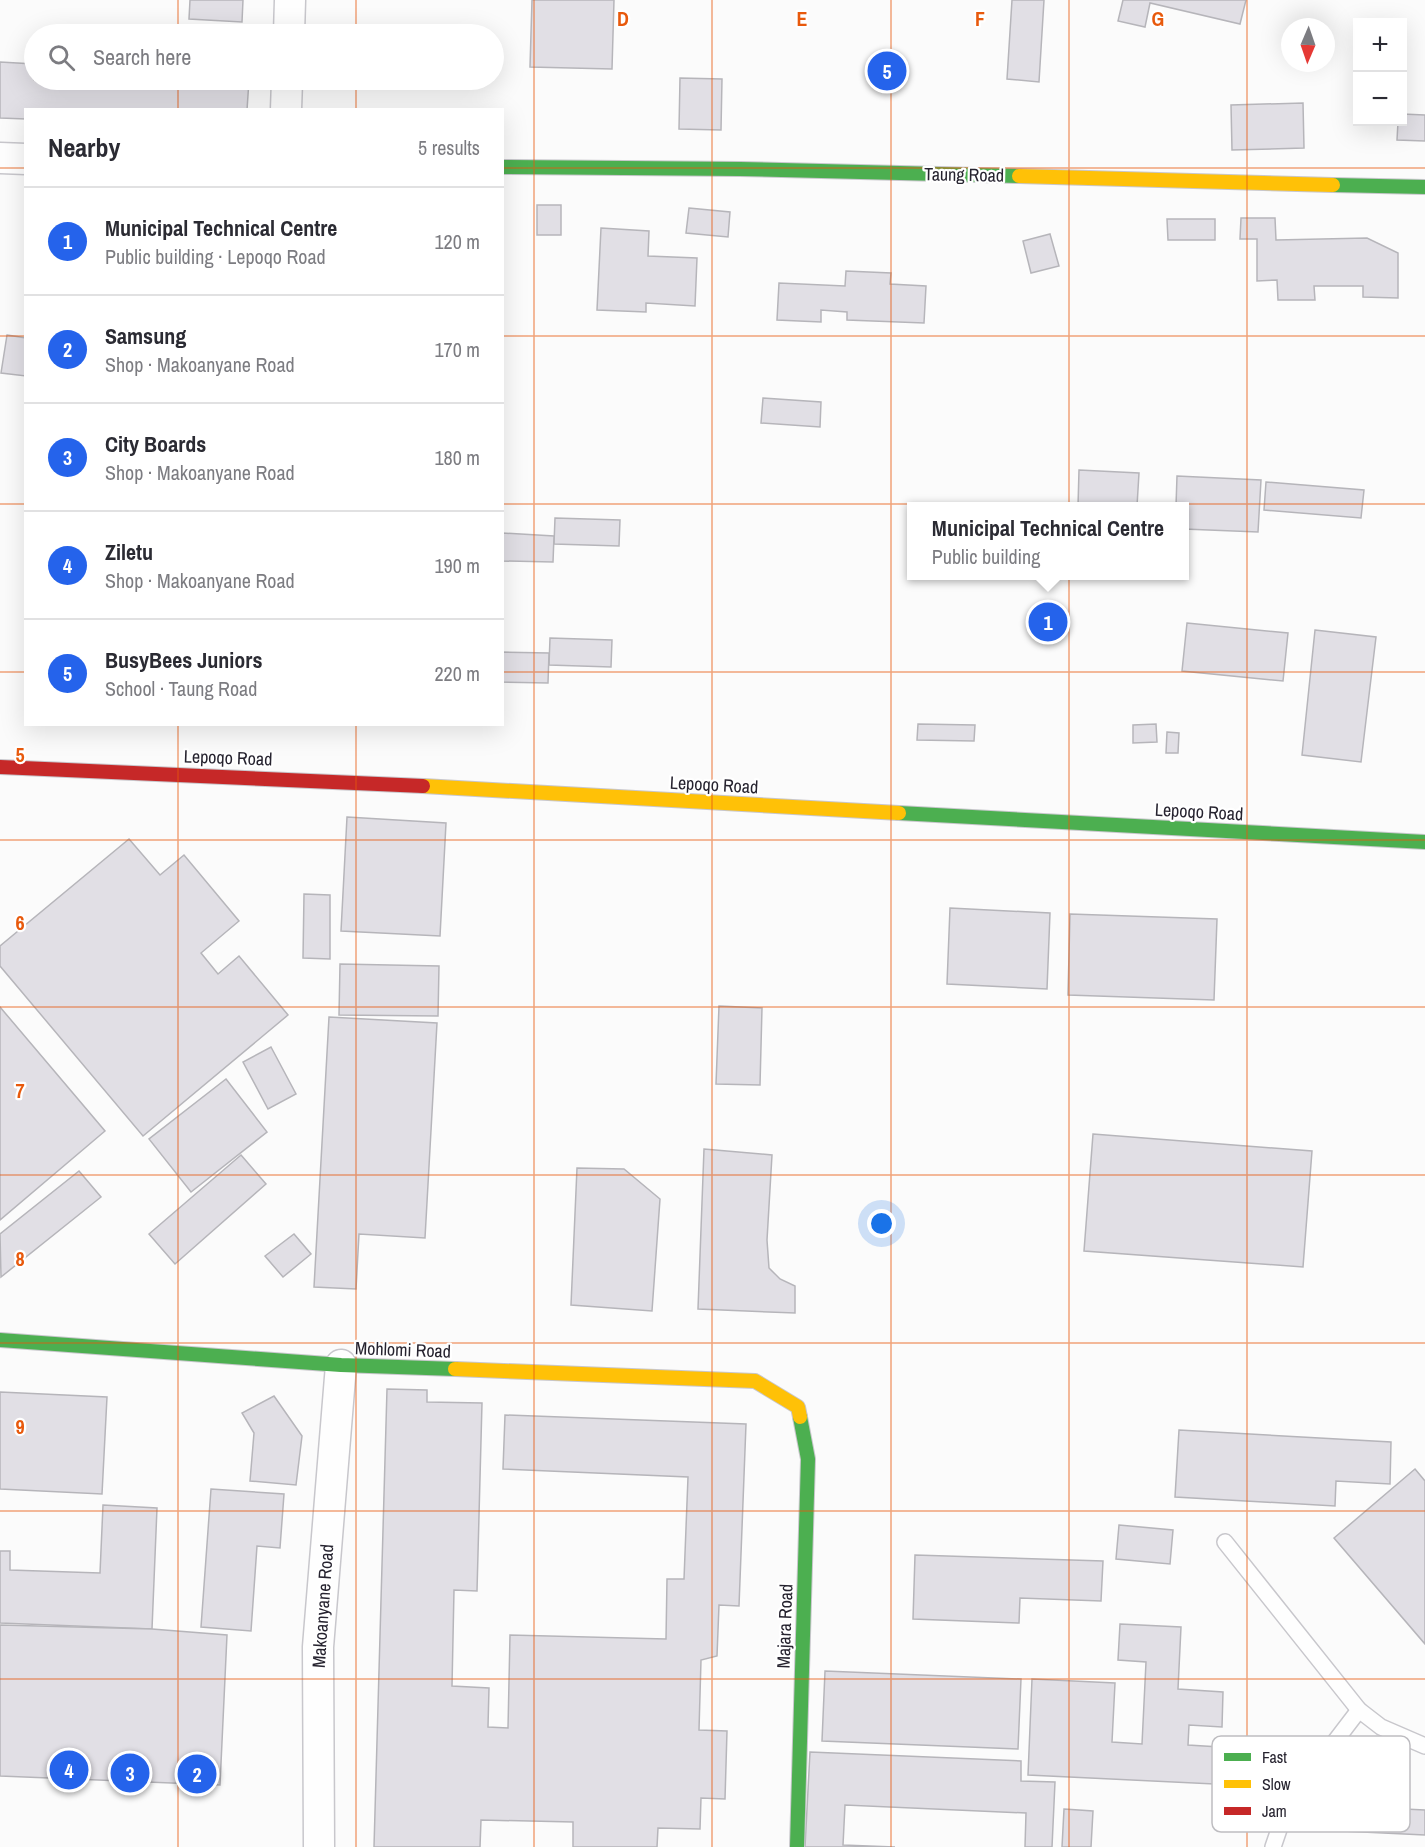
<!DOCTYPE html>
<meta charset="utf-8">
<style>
:root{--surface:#fff;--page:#f7f7f7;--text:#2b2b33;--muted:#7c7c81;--line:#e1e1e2;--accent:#2563eb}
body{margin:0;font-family:"Archivo Narrow",sans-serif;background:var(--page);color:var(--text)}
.controls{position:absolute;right:18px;top:18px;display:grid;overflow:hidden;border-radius:0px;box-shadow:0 6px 24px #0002}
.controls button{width:54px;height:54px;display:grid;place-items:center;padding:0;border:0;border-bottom:2px solid var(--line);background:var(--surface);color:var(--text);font:30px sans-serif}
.compass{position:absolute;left:1281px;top:18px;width:54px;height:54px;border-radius:50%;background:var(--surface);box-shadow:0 6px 24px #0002;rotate:182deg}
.you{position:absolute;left:882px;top:1224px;width:21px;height:21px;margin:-15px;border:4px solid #fff;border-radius:50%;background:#1a73e8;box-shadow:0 0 0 9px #1a73e833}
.badge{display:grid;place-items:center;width:39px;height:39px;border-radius:50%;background:var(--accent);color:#fff;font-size:20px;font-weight:700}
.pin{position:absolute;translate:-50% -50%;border:3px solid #fff;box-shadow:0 2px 6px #0006}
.popup{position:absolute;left:907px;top:502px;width:282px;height:78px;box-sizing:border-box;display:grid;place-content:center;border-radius:0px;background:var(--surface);filter:drop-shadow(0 2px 4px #0005);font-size:20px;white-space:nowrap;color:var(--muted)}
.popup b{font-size:22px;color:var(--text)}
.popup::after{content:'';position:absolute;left:50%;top:100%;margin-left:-12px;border:12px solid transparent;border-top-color:var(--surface)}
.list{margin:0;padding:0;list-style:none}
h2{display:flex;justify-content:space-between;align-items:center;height:78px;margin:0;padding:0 24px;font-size:26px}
h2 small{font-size:20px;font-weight:400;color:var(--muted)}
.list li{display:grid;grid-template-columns:39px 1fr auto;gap:18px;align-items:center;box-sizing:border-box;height:108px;padding:0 24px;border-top:2px solid var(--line)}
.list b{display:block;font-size:22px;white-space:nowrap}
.list p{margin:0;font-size:20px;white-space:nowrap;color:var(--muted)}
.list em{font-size:20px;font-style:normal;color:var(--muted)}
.icon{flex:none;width:33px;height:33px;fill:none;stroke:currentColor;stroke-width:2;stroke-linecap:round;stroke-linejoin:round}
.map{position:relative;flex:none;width:1425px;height:1847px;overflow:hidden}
.search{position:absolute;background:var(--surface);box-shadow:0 6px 24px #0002;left:24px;top:24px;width:480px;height:66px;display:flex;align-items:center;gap:15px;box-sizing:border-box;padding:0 21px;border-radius:33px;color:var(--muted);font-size:22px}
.panel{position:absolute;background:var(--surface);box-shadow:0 6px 24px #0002;left:24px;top:108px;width:480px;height:618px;border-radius:0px}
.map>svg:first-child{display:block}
.building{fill:#e1dfe5;stroke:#b6b5ba;stroke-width:1.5}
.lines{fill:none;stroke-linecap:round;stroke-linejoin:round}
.lane-casing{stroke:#c8c7cc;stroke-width:18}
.street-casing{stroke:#c8c7cc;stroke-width:33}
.fast-casing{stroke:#c8c7cc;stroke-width:16}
.slow-casing{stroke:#c8c7cc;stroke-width:16}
.jam-casing{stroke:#c8c7cc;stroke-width:16}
.lane{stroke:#fefefe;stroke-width:15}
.street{stroke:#fefefe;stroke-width:30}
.fast{stroke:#4caf50;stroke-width:14}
.slow{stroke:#ffc107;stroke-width:14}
.jam{stroke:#c62828;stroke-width:14}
.grid{fill:none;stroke:#e8590c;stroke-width:1.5;stroke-opacity:0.55}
.labels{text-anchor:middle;stroke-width:4.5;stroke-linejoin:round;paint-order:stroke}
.street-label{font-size:18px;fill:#26232f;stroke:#fff}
.key{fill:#fff;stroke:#bebdc1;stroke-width:1.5}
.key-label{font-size:16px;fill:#26232f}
.grid-label{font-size:20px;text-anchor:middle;font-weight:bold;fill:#e8590c;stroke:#fff;stroke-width:4.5;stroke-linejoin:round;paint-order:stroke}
</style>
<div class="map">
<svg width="1425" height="1847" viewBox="0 0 1425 1847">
<rect width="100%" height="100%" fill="#fbfbfb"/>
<!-- building -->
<g class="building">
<polygon points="190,0 243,0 242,22 189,19"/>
<polygon points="532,0 614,0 612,69 530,67"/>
<polygon points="1012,0 1044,0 1039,82 1007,79"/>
<polygon points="1123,0 1246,0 1240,24 1150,3 1145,27 1118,21"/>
<polygon points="330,29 360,30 360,34 330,34"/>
<polygon points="0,62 34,64 34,80 249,80 247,110 26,110 26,119 0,118"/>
<polygon points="680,78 722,79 721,130 679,129"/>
<rect x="329" y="80" width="31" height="1"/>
<polygon points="1303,103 1304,148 1232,150 1231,105"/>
<polygon points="1402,114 1425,115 1425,141 1397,140 1398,122 1402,122"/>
<rect x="537" y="205" width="24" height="30"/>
<polygon points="689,208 730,212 728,237 686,233"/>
<polygon points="1241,218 1275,218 1276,240 1367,238 1398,253 1398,298 1363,297 1363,286 1314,286 1315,300 1278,300 1277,280 1257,281 1257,239 1240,239"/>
<polygon points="1167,219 1215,219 1215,240 1168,240"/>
<polygon points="601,228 649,231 648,256 697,258 695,306 646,303 646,312 597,310"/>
<polygon points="1050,234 1059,266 1031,273 1023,241"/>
<polygon points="846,271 891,273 890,284 926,286 924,323 847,320 847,312 821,310 821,322 777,320 779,283 845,286"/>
<polygon points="7,335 26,338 26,376 1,373"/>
<polygon points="763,398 821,402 820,427 761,423"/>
<polygon points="1079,470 1139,473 1137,506 1078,506"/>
<polygon points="1177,476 1261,480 1258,532 1184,529 1184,506 1176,506"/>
<polygon points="1266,482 1364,490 1361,518 1264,510"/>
<polygon points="555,518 620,520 619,546 554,544"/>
<polygon points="502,533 554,536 553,562 502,561"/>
<polygon points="1187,623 1288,633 1283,681 1182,671"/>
<polygon points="1315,630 1376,637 1361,762 1302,755"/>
<polygon points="550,638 612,640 611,667 549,665"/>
<polygon points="502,652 549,653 548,683 502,682"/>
<polygon points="918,724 975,725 974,741 917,740"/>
<polygon points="1156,724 1157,742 1133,743 1133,725"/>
<polygon points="1167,732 1179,733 1178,753 1166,753"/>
<polygon points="347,817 446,823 440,936 341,931"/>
<polygon points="129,839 160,875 184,855 239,921 201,953 218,974 239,956 288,1015 143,1136 0,966 0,946"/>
<polygon points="304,894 330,895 330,959 303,958"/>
<polygon points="950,908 1050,913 1047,989 947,984"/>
<polygon points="1070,914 1217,919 1214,1000 1068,995"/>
<polygon points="340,964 439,966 438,1016 339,1015"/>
<polygon points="719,1006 762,1008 760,1085 716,1084"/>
<polygon points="0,1007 105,1131 0,1220"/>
<polygon points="329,1017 437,1023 425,1238 359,1234 356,1289 314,1287"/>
<polygon points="271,1047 296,1094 268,1109 243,1062"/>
<polygon points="226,1079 267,1132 191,1192 149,1139"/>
<polygon points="1093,1134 1312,1151 1303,1267 1084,1251"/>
<polygon points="704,1149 772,1155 767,1240 769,1268 780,1279 795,1286 795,1313 698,1309"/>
<polygon points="241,1155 266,1184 175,1264 149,1234"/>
<polygon points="577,1168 624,1169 660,1199 652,1311 571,1305"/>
<polygon points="79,1171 101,1197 1,1277 0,1234"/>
<polygon points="294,1234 311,1254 283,1277 265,1256"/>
<polygon points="387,1389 427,1390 427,1402 482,1403 477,1591 454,1590 452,1686 489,1688 488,1727 508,1728 510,1635 666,1639 667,1579 684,1579 688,1477 503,1469 505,1415 746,1424 739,1606 719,1605 717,1656 701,1660 699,1730 727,1731 725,1799 701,1798 700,1829 658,1828 657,1847 573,1847 573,1822 481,1820 480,1847 374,1847"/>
<polygon points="0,1392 107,1397 102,1494 0,1489"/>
<polygon points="274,1396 302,1436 296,1485 250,1481 254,1433 242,1413"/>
<polygon points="1179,1430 1391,1442 1390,1484 1336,1481 1335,1506 1175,1497"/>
<polygon points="1415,1469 1425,1481 1425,1644 1334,1538"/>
<polygon points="211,1489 284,1494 280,1548 257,1546 251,1631 201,1627"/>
<polygon points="103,1505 157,1508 152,1629 0,1623 0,1551 10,1551 10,1570 100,1573"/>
<polygon points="1119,1525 1173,1530 1170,1564 1116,1559"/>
<polygon points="915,1555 1103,1561 1101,1601 1020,1598 1019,1623 913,1619"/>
<polygon points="1120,1624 1181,1627 1178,1689 1223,1692 1222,1727 1189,1725 1188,1745 1236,1748 1235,1785 1028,1775 1032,1679 1115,1683 1112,1742 1142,1744 1146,1662 1118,1660"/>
<polygon points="0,1625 152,1629 227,1635 220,1785 0,1776"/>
<polygon points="825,1671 1021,1679 1018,1749 822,1741"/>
<polygon points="810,1752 1021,1761 1021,1781 1055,1782 1052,1847 1025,1847 1026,1813 845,1805 843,1845 895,1847 805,1847"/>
<polygon points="1343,1806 1425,1810 1425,1835 1342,1831"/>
<polygon points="1064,1809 1093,1811 1091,1847 1062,1847"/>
</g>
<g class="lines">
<!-- lane casing -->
<g class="lane-casing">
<g id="lane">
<polyline points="1225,1542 1359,1710 1381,1727 1425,1746"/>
<polyline points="1273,1847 1288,1803 1359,1710"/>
</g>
</g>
<!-- street casing -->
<g class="street-casing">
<g id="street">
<polyline points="289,34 290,0"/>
<polyline points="286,110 287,80"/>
<polyline points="0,158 26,159"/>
<polyline points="319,1847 318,1647 341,1365"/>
</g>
</g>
<!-- fast casing -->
<g class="fast-casing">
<g id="fast">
<polyline points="502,167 740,169 1019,176"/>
<polyline points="1333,185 1425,187"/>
<polyline points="899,813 1425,842"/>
<polyline points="0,1340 341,1365 455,1369"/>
<polyline points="797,1847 808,1459 800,1417"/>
</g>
</g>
<!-- slow casing -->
<g class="slow-casing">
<g id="slow">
<polyline points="1019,176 1333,185"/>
<polyline points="423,786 899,813"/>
<polyline points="455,1369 755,1381 798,1407 800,1417"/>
</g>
</g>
<!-- jam casing -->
<g class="jam-casing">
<polyline id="jam" points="0,767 423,786"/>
</g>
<!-- lane -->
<use href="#lane" class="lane"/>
<!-- street -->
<use href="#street" class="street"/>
<!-- fast -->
<use href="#fast" class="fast"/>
<!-- slow -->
<use href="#slow" class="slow"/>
<!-- jam -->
<use href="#jam" class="jam"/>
</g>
<!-- grid -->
<path class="grid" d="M 178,0 L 178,34M 356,0 L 356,34M 534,0 L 534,1847M 712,0 L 712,1847M 891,0 L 891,1847M 1069,0 L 1069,1847M 1247,0 L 1247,1847M 178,80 L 178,110M 356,80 L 356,110M 0,168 L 26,168M 502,168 L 1425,168M 0,336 L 26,336M 502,336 L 1425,336M 0,504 L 26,504M 502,504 L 1425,504M 0,672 L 26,672M 502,672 L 1425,672M 178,724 L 178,1847M 356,724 L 356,1847M 0,840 L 1425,840M 0,1007 L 1425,1007M 0,1175 L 1425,1175M 0,1343 L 1425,1343M 0,1511 L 1425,1511M 0,1679 L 1425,1679"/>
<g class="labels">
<!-- street labels -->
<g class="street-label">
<text transform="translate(964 175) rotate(1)" y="6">Taung Road</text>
<text transform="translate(228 758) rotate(2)" y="6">Lepoqo Road</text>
<text transform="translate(714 785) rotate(3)" y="6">Lepoqo Road</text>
<text transform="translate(1199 812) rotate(3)" y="6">Lepoqo Road</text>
<text transform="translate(403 1350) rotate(2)" y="6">Mohlomi Road</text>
<text transform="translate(323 1606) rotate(-86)" y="6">Makoanyane Road</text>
<text transform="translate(785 1626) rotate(-88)" y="6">Majara Road</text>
</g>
</g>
<!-- legend -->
<rect x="1212" y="1736" width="198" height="96" rx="9" class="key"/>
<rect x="1224" y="1753" width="27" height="8" fill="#4caf50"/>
<rect x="1224" y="1780" width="27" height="8" fill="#ffc107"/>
<rect x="1224" y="1807" width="27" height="8" fill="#c62828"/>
<g class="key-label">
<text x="1262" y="1763">Fast</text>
<text x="1262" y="1790">Slow</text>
<text x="1262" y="1817">Jam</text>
</g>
<g class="grid-label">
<text x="623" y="26">D</text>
<text x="802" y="26">E</text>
<text x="980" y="26">F</text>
<text x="1158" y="26">G</text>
<text x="20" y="762">5</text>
<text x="20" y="930">6</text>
<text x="20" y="1098">7</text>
<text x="20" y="1266">8</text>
<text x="20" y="1434">9</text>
</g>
</svg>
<div class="controls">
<button>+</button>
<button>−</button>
</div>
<svg class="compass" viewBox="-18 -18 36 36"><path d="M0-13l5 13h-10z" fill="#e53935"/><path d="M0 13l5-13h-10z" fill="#7c7c81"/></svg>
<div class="you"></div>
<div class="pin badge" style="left:1048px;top:622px">1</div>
<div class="popup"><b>Municipal Technical Centre</b>Public building</div>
<div class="pin badge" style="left:197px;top:1774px">2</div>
<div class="pin badge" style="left:130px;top:1773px">3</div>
<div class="pin badge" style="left:69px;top:1770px">4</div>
<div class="pin badge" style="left:887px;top:71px">5</div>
<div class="search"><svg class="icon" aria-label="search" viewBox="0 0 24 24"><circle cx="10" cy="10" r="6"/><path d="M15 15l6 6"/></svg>Search here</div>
<section class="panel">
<h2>Nearby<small>5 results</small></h2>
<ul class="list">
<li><span class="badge">1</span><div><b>Municipal Technical Centre</b><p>Public building · Lepoqo Road</p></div><em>120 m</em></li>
<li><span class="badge">2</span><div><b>Samsung</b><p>Shop · Makoanyane Road</p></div><em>170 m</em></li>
<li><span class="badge">3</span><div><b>City Boards</b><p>Shop · Makoanyane Road</p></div><em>180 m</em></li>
<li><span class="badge">4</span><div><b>Ziletu</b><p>Shop · Makoanyane Road</p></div><em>190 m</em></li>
<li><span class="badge">5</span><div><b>BusyBees Juniors</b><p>School · Taung Road</p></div><em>220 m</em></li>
</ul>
</section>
</div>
